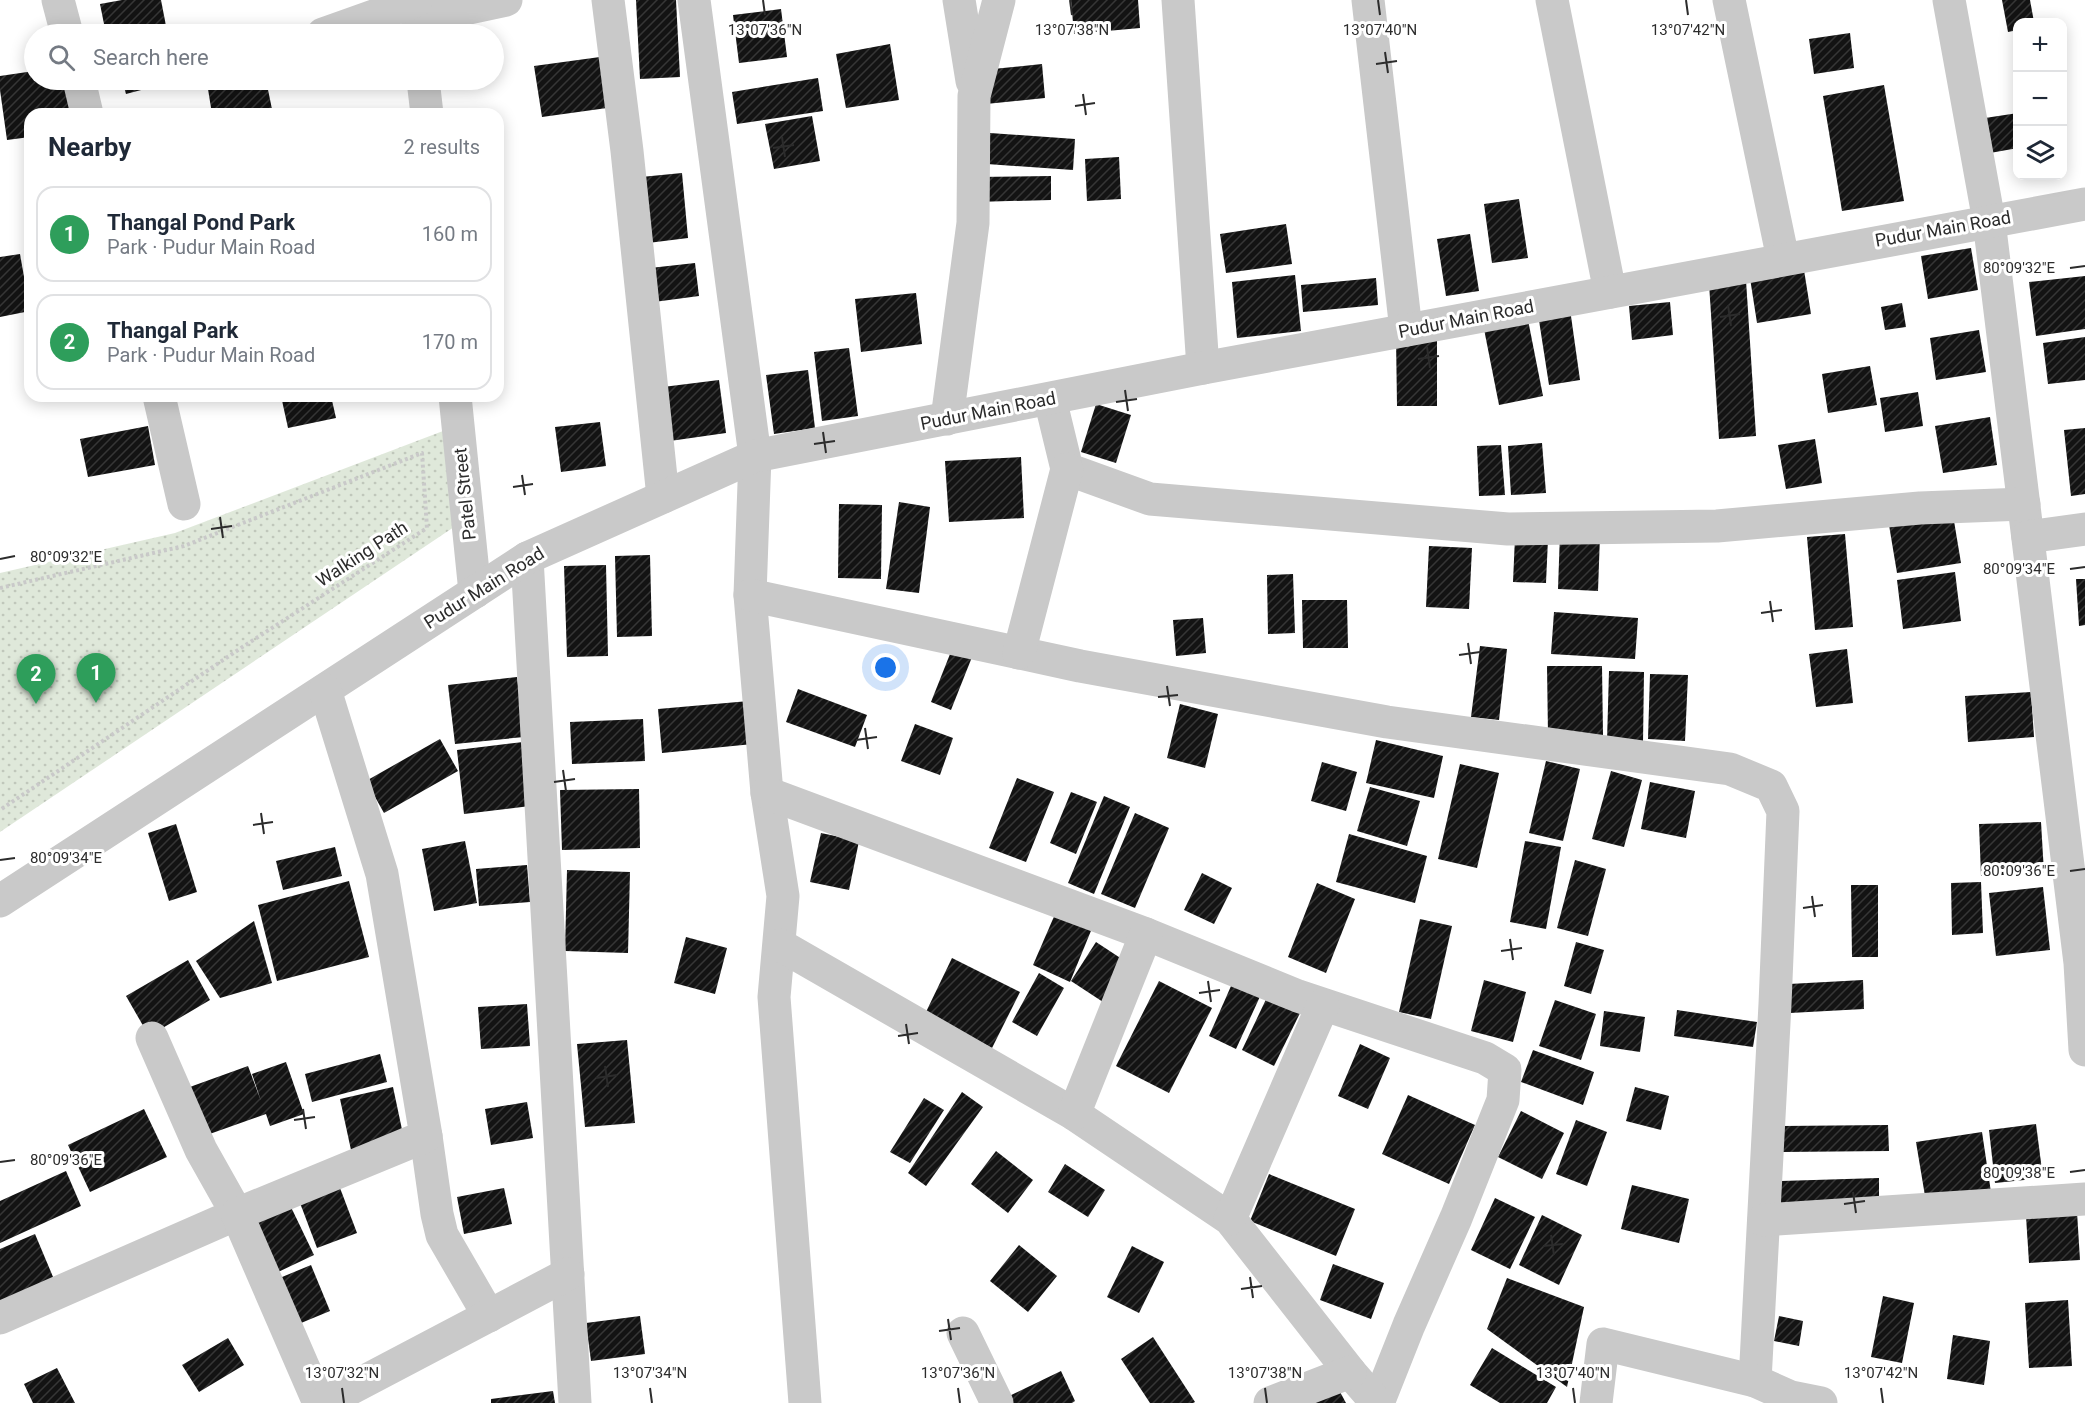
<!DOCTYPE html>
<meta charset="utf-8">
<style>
:root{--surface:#fff;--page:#f2f2f3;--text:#1f2937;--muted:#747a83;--line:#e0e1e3;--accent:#d4483c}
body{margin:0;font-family:Roboto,sans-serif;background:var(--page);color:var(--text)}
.controls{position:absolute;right:18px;top:18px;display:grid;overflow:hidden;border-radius:12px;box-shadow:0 3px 15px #0003}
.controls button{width:54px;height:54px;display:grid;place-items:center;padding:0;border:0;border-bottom:2px solid var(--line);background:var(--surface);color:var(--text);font:30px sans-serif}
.you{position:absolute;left:886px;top:668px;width:21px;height:21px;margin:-15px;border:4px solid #fff;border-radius:50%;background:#1a73e8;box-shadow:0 0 0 9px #1a73e833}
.badge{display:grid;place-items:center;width:39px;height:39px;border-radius:50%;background:var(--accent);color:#fff;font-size:20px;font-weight:700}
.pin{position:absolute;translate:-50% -50px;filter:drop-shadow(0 2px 3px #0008)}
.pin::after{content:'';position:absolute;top:32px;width:21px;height:18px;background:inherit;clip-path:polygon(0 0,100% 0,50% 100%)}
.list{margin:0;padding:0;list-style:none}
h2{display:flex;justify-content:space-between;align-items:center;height:78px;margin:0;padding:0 24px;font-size:26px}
h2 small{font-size:20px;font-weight:400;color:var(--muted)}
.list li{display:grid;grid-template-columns:39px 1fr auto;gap:18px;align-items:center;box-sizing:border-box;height:96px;margin:0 12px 12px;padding:0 12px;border:2px solid var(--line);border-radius:18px}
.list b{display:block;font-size:22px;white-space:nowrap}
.list p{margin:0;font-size:20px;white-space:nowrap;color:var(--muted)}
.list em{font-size:20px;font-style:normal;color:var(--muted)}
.icon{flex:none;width:33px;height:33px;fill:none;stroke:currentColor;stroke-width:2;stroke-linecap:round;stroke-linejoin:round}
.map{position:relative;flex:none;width:2085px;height:1403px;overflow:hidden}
.search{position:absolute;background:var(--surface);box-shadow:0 3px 15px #0003;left:24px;top:24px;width:480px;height:66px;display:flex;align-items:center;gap:15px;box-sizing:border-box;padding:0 21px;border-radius:33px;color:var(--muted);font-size:22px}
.panel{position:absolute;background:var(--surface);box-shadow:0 3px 15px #0003;left:24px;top:108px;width:480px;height:294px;border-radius:18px}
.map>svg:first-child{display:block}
.park{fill:url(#park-dots)}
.building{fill:url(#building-hatch)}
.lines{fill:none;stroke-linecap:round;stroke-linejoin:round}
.path{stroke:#c9c9c9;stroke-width:4;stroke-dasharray:3 3;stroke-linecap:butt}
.minor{stroke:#c9c9c9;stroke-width:33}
.ticks{fill:none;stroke:#2c2c2c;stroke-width:2}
.labels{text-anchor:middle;stroke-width:6;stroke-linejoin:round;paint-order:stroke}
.street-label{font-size:18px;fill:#2c2c2c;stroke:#fff}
.ticks-label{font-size:15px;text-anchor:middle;fill:#2c2c2c;stroke:#fff;stroke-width:6;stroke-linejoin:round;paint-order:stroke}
</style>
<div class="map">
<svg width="2085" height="1403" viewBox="0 0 2085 1403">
<defs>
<pattern id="park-dots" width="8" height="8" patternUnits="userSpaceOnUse" patternTransform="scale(1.5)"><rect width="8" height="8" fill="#dfe8da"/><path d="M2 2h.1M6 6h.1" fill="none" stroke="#c0c7bb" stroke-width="1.8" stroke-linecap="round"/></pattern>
<pattern id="building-hatch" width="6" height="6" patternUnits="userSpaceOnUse" patternTransform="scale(1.5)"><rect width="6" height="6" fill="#131313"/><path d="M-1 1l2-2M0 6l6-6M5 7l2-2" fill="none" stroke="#363636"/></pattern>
</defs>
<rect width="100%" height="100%" fill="#fff"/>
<!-- park -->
<polygon class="park" points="443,431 457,525 0,832 0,573 175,533"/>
<!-- building -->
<g class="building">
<polygon points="122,0 161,0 167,31 152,34 106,34 100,4"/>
<polygon points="636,0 676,0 680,77 640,79"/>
<polygon points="1071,0 1138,0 1140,28 1074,34"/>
<polygon points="2002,0 2030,0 2034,22 2018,22 2018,30 2008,32"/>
<polygon points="781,9 787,57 739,63 733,15"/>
<polygon points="1850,33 1854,68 1814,74 1809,39"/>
<polygon points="890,44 899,100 846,108 836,54"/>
<polygon points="600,57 607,108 542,117 534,66"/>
<polygon points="1042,64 1045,98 986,104 983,70"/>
<polygon points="34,71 34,80 68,80 73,114 30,114 30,137 7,140 0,90 0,76"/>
<polygon points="818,78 823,111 737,124 732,92"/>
<polygon points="122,80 179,80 126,94"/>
<polygon points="254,80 266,80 273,114 212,114 208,89"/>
<polygon points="1884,85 1904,201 1842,211 1823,96"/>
<polygon points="2018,113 2018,148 1990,153 1985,118"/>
<polygon points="812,116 820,161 774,169 765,124"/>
<polygon points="976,132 1075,139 1073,170 973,163"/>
<polygon points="1119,157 1121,199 1087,201 1085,159"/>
<polygon points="682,173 688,238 648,243 641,177"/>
<polygon points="1051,176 1051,200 975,202 975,177"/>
<polygon points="1519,199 1528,258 1492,263 1484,204"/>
<polygon points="1286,224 1292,264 1226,273 1220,234"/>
<polygon points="1470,234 1479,291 1446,296 1437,239"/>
<polygon points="1971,248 1978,290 1928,299 1921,256"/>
<polygon points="20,254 30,311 0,317 0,257"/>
<polygon points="695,263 699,296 654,302 650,268"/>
<polygon points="1804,270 1811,314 1757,323 1750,278"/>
<polygon points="1295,275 1301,331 1237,338 1232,282"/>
<polygon points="2085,276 2085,329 2036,336 2029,282"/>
<polygon points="1376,278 1378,305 1303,312 1301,285"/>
<polygon points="1746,280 1756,436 1719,439 1709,283"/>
<polygon points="916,293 922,344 861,352 855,299"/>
<polygon points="1670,302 1673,335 1632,340 1629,306"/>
<polygon points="1902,303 1906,327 1885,330 1881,307"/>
<polygon points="1570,309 1580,380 1549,385 1538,314"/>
<polygon points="1528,320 1543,396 1499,405 1484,329"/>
<polygon points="1979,330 1986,372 1936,380 1930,338"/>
<polygon points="1396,337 1437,337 1437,406 1397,406"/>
<polygon points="2085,337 2085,380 2048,384 2043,343"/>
<polygon points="849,348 858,416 822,421 814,352"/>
<polygon points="1870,366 1877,405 1828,413 1822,374"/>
<polygon points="808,370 815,428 774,434 766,375"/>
<polygon points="719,380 726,433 670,441 663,387"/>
<polygon points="1918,392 1923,426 1885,432 1880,398"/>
<polygon points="281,396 331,396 336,418 288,428"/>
<polygon points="1096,404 1131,415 1116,463 1081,452"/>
<polygon points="1990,417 1997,465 1943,473 1935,426"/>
<polygon points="600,422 606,466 561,472 555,427"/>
<polygon points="148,426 155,465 88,477 80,439"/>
<polygon points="2085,428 2085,494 2071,496 2064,430"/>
<polygon points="1815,439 1822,483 1786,489 1778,445"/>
<polygon points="1542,443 1546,493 1511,495 1508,446"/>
<polygon points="1501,445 1505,495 1479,496 1477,446"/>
<polygon points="1021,457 1024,518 949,522 945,461"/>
<polygon points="899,502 930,507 919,593 886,589"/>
<polygon points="839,504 882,505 881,579 838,578"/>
<polygon points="1953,515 1961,563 1897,573 1889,525"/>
<polygon points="1560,533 1600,535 1598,591 1558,589"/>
<polygon points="1845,534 1853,627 1815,630 1807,537"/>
<polygon points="1515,537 1548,539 1546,583 1513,582"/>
<polygon points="1429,546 1472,548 1469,609 1426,607"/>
<polygon points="650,555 652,636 617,637 615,556"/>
<polygon points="606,565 608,656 567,657 564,566"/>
<polygon points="1955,572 1961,621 1903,629 1897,580"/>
<polygon points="1293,574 1295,633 1268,634 1267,575"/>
<polygon points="2076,579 2085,579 2085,625 2079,626"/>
<polygon points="1302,600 1347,600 1348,648 1303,648"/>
<polygon points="1554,612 1638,618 1635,659 1551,654"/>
<polygon points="1203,618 1206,653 1176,656 1173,620"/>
<polygon points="954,644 974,652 951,710 931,702"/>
<polygon points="1480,646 1507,649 1499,720 1471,717"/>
<polygon points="1847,649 1853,703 1816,707 1809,654"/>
<polygon points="1547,666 1602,666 1603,735 1548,735"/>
<polygon points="1609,671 1644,672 1643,742 1607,741"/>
<polygon points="1650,674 1688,675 1685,741 1648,739"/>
<polygon points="517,677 524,737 455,744 448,685"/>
<polygon points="798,689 867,715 855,747 786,722"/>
<polygon points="2031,692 2034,737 1968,742 1965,696"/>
<polygon points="749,701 753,744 662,753 658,709"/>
<polygon points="1180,704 1218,714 1205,768 1167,758"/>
<polygon points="643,719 645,761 572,764 570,722"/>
<polygon points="915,724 953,738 940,775 901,761"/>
<polygon points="440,739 458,771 384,813 366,781"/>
<polygon points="1376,740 1443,756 1434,798 1366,783"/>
<polygon points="523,742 530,806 464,814 457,750"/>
<polygon points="1546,761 1580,769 1563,841 1529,833"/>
<polygon points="1322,762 1357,772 1346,811 1311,801"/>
<polygon points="1460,764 1499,773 1477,868 1438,859"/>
<polygon points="1611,771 1642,780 1624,847 1592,839"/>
<polygon points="1017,778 1054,792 1026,862 989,848"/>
<polygon points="1650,782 1695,791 1686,838 1641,829"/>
<polygon points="1370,787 1420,801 1407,846 1357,831"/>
<polygon points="639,789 640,848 562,850 560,790"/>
<polygon points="1071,792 1097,802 1076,854 1050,843"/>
<polygon points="1104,796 1130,807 1094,894 1068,883"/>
<polygon points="1135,813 1169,828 1135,908 1101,894"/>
<polygon points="2041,822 2044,873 1981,876 1979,824"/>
<polygon points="176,824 197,892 169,901 148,833"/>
<polygon points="821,833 859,841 849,890 810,882"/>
<polygon points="1349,834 1427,856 1415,903 1336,882"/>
<polygon points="465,841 477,903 434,911 422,849"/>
<polygon points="1525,841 1561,847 1546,929 1510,922"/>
<polygon points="335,847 342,876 283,890 276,861"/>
<polygon points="1575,860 1606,869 1588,936 1557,928"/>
<polygon points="527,865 530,902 479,906 476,869"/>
<polygon points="567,870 630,872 628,953 565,951"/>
<polygon points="1202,873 1232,888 1214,924 1184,910"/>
<polygon points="349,881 369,957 277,981 258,905"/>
<polygon points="1981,882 1983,933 1952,935 1951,883"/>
<polygon points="1317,883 1355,899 1326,973 1288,957"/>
<polygon points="1851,885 1878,885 1878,957 1852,957"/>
<polygon points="2043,887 2050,950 1996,956 1989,893"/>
<polygon points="1059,905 1095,921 1070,982 1033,965"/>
<polygon points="1420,919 1452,926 1431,1019 1399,1012"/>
<polygon points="254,921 272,983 220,998 196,961"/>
<polygon points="686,937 727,948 715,994 674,983"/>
<polygon points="1096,942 1128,963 1103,1002 1071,981"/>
<polygon points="1576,942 1604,950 1591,994 1564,986"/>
<polygon points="952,958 1020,992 992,1048 925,1014"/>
<polygon points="188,960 210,1000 149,1036 126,996"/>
<polygon points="1039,973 1064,988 1037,1036 1012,1022"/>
<polygon points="1235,977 1263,990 1236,1049 1209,1036"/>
<polygon points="1484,980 1526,992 1513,1042 1471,1031"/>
<polygon points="1863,980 1864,1009 1790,1013 1789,984"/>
<polygon points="1159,981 1212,1008 1169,1093 1116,1066"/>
<polygon points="1269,993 1302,1009 1274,1066 1242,1050"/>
<polygon points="1555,1000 1596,1014 1581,1060 1539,1046"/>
<polygon points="527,1004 530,1046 481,1049 478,1007"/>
<polygon points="1677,1010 1757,1022 1753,1047 1674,1036"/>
<polygon points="1604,1011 1645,1017 1640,1052 1600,1046"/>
<polygon points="627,1040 635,1123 585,1127 577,1044"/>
<polygon points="1360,1044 1390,1058 1368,1109 1338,1096"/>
<polygon points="1533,1050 1594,1072 1583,1105 1521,1082"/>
<polygon points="380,1054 387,1082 312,1102 305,1074"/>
<polygon points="286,1062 304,1114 270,1126 266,1114 204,1136 187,1088 248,1066 261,1101 252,1074"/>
<polygon points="393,1087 404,1139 351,1150 340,1099"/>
<polygon points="1635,1087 1669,1096 1661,1130 1626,1121"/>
<polygon points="962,1092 983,1107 926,1186 908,1173"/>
<polygon points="1408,1095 1475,1125 1449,1184 1382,1154"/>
<polygon points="924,1098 944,1110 910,1163 890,1152"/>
<polygon points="527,1102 533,1138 491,1145 485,1109"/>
<polygon points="144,1109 167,1157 90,1192 68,1145"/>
<polygon points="1521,1111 1564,1133 1542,1179 1498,1157"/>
<polygon points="1576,1120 1607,1132 1587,1186 1556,1174"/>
<polygon points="2036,1124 2043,1178 1995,1183 1989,1130"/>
<polygon points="1888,1125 1889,1151 1782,1152 1782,1126"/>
<polygon points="1982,1132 1992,1199 1927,1208 1916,1142"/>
<polygon points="996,1151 1033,1180 1008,1213 971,1184"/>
<polygon points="1065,1164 1105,1190 1088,1217 1048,1192"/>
<polygon points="66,1171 81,1206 0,1243 0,1201"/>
<polygon points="1269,1174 1355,1209 1336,1256 1250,1221"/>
<polygon points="1879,1178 1879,1204 1781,1207 1781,1181"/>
<polygon points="337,1180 357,1233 317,1248 297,1195"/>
<polygon points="1632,1185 1689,1199 1679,1243 1621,1229"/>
<polygon points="504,1188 512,1224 464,1234 457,1197"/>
<polygon points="1495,1198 1535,1217 1510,1269 1471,1250"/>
<polygon points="290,1205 314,1255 276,1273 253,1222"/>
<polygon points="2077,1212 2080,1260 2029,1263 2026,1216"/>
<polygon points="1542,1215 1582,1235 1559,1285 1519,1265"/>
<polygon points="35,1234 56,1284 0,1308 0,1249"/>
<polygon points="1019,1245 1057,1276 1028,1312 990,1281"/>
<polygon points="1132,1246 1164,1262 1139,1313 1107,1297"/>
<polygon points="1333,1264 1384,1283 1371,1319 1320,1300"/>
<polygon points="311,1265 330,1311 289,1328 270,1282"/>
<polygon points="1507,1278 1584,1307 1567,1387 1487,1329"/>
<polygon points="1883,1296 1914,1303 1902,1363 1871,1357"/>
<polygon points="2068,1300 2072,1366 2029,1368 2025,1303"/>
<polygon points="640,1316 645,1354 591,1361 586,1323"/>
<polygon points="1779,1316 1803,1321 1799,1346 1774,1341"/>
<polygon points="1953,1335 1990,1341 1984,1385 1947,1379"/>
<polygon points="1153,1337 1195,1402 1193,1403 1150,1403 1121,1359"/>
<polygon points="228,1338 244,1365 199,1392 182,1365"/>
<polygon points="1492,1348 1556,1387 1547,1403 1500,1403 1470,1385"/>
<polygon points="57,1368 75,1403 33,1403 24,1384"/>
<polygon points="1061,1371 1075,1401 1072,1403 1008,1403 1005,1398"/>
<polygon points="1339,1390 1346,1403 1313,1403"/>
<polygon points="553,1391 555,1403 491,1403 491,1399"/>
</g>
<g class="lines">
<!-- path -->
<polyline class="path" points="0,588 184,546 422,453 427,528 244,646 0,810"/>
<!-- minor -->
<g class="minor">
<polyline points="58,0 67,34"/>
<polyline points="608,0 627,151 663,497"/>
<polyline points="694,0 755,456 750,595 767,793 783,896 774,997 805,1403"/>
<polyline points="959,0 972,81"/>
<polyline points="1178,0 1203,368"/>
<polyline points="1368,0 1406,330"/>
<polyline points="1552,0 1610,292"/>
<polyline points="1729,0 1783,259"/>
<polyline points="1949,0 1989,221 2080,963 2085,1050"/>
<polyline points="417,19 506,0"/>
<polyline points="323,34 416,1"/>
<polyline points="79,80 87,114"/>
<polyline points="423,80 427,114"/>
<polyline points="159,396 184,504"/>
<polyline points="455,396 475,592"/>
<polyline points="1050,399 1067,469 1150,499 1508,529 1717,526 1920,508 2024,504"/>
<polyline points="947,419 973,223 974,96 999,0"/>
<polyline points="2028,537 2085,529"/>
<polyline points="527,558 575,1403"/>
<polyline points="750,595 1080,666 1387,722 1730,769 1771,786 1783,811 1775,1004 1755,1381"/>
<polyline points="1019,653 1067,469"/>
<polyline points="767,793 1146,934 1298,996 1485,1058 1505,1070 1503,1100 1456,1218 1409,1325 1378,1403"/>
<polyline points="0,901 527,558 755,456 1203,368 2085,204"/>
<polyline points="780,945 1074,1114 1230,1219 1350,1372 1377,1403"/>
<polyline points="1074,1114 1146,934"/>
<polyline points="426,1136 437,1214 442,1235 489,1316"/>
<polyline points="1230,1219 1323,1005"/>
<polyline points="1764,1220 2085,1199"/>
<polyline points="0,1318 237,1214 201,1150 152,1038"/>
<polyline points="963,1333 997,1403"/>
<polyline points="319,1403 237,1214 426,1136 382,874 325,690"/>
<polyline points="323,1403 568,1274"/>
<polyline points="1270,1403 1350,1372"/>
<polyline points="1596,1403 1603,1344 1755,1381 1791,1397 1821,1403"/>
</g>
</g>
<!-- ticks -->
<path class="ticks" d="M 763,0 L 765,15M 1070,0 L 1072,15M 1378,0 L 1380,15M 1686,0 L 1688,15M 1385,52 L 1388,73M 1376,64 L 1397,61M 1083,94 L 1086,115M 1075,106 L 1095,103M 782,137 L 785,157M 773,148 L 794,145M 2070,268 L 2085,266M 1728,305 L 1731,326M 1720,317 L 1740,314M 1427,347 L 1430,368M 1418,359 L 1439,356M 1125,390 L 1128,411M 1116,402 L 1137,399M 823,432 L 826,453M 814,444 L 835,441M 522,475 L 525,495M 513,487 L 533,484M 220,517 L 223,538M 211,529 L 232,526M 0,559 L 15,556M 2070,569 L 2085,567M 1770,601 L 1773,622M 1761,613 L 1782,610M 1468,643 L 1471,664M 1459,655 L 1480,652M 1167,686 L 1170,706M 1158,697 L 1178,695M 865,728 L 868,749M 856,740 L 877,737M 563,770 L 566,791M 554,782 L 575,779M 261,813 L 264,834M 253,825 L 273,822M 0,860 L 15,858M 2070,871 L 2085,869M 1812,896 L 1815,917M 1803,908 L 1823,905M 1510,939 L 1513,960M 1501,951 L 1522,948M 1208,981 L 1211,1002M 1199,993 L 1220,990M 906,1024 L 909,1044M 898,1036 L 918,1033M 605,1066 L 608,1087M 596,1078 L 617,1075M 303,1109 L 306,1129M 294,1120 L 315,1117M 0,1162 L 15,1160M 2070,1172 L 2085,1170M 1853,1192 L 1856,1213M 1844,1204 L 1865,1201M 1551,1235 L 1554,1255M 1543,1246 L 1563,1244M 1250,1277 L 1253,1298M 1241,1289 L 1262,1286M 948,1319 L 951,1340M 939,1331 L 960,1328M 342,1388 L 344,1403M 650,1388 L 652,1403M 958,1388 L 960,1403M 1265,1388 L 1267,1403M 1573,1388 L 1575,1403M 1881,1388 L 1883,1403"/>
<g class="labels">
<!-- street labels -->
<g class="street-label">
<text transform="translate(1943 229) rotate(-10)" y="6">Pudur Main Road</text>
<text transform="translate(1466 319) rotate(-11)" y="6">Pudur Main Road</text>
<text transform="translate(988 411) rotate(-11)" y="6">Pudur Main Road</text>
<text transform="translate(465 494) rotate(-96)" y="6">Patel Street</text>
<text transform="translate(362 554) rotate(-33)" y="6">Walking Path</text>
<text transform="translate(484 588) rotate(-32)" y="6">Pudur Main Road</text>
</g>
</g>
<g class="ticks-label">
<text x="765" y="35">13°07'36"N</text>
<text x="1072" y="35">13°07'38"N</text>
<text x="1380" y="35">13°07'40"N</text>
<text x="1688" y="35">13°07'42"N</text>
<text x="2019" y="273">80°09'32"E</text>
<text x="66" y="562">80°09'32"E</text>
<text x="2019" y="574">80°09'34"E</text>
<text x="66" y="863">80°09'34"E</text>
<text x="2019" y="876">80°09'36"E</text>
<text x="66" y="1165">80°09'36"E</text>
<text x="2019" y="1178">80°09'38"E</text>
<text x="342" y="1378">13°07'32"N</text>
<text x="650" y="1378">13°07'34"N</text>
<text x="958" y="1378">13°07'36"N</text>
<text x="1265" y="1378">13°07'38"N</text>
<text x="1573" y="1378">13°07'40"N</text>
<text x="1881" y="1378">13°07'42"N</text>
</g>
</svg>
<div class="controls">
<button>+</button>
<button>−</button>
<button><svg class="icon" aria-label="layers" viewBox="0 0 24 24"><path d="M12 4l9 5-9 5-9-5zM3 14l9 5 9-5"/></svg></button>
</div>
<div class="you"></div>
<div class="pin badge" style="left:96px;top:703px;background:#2e9e5b">1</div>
<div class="pin badge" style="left:36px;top:704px;background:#2e9e5b">2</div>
<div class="search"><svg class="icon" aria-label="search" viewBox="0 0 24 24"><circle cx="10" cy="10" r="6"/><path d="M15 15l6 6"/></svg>Search here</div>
<section class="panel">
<h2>Nearby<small>2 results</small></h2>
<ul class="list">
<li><span class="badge" style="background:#2e9e5b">1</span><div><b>Thangal Pond Park</b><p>Park · Pudur Main Road</p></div><em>160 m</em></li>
<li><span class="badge" style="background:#2e9e5b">2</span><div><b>Thangal Park</b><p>Park · Pudur Main Road</p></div><em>170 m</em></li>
</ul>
</section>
</div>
